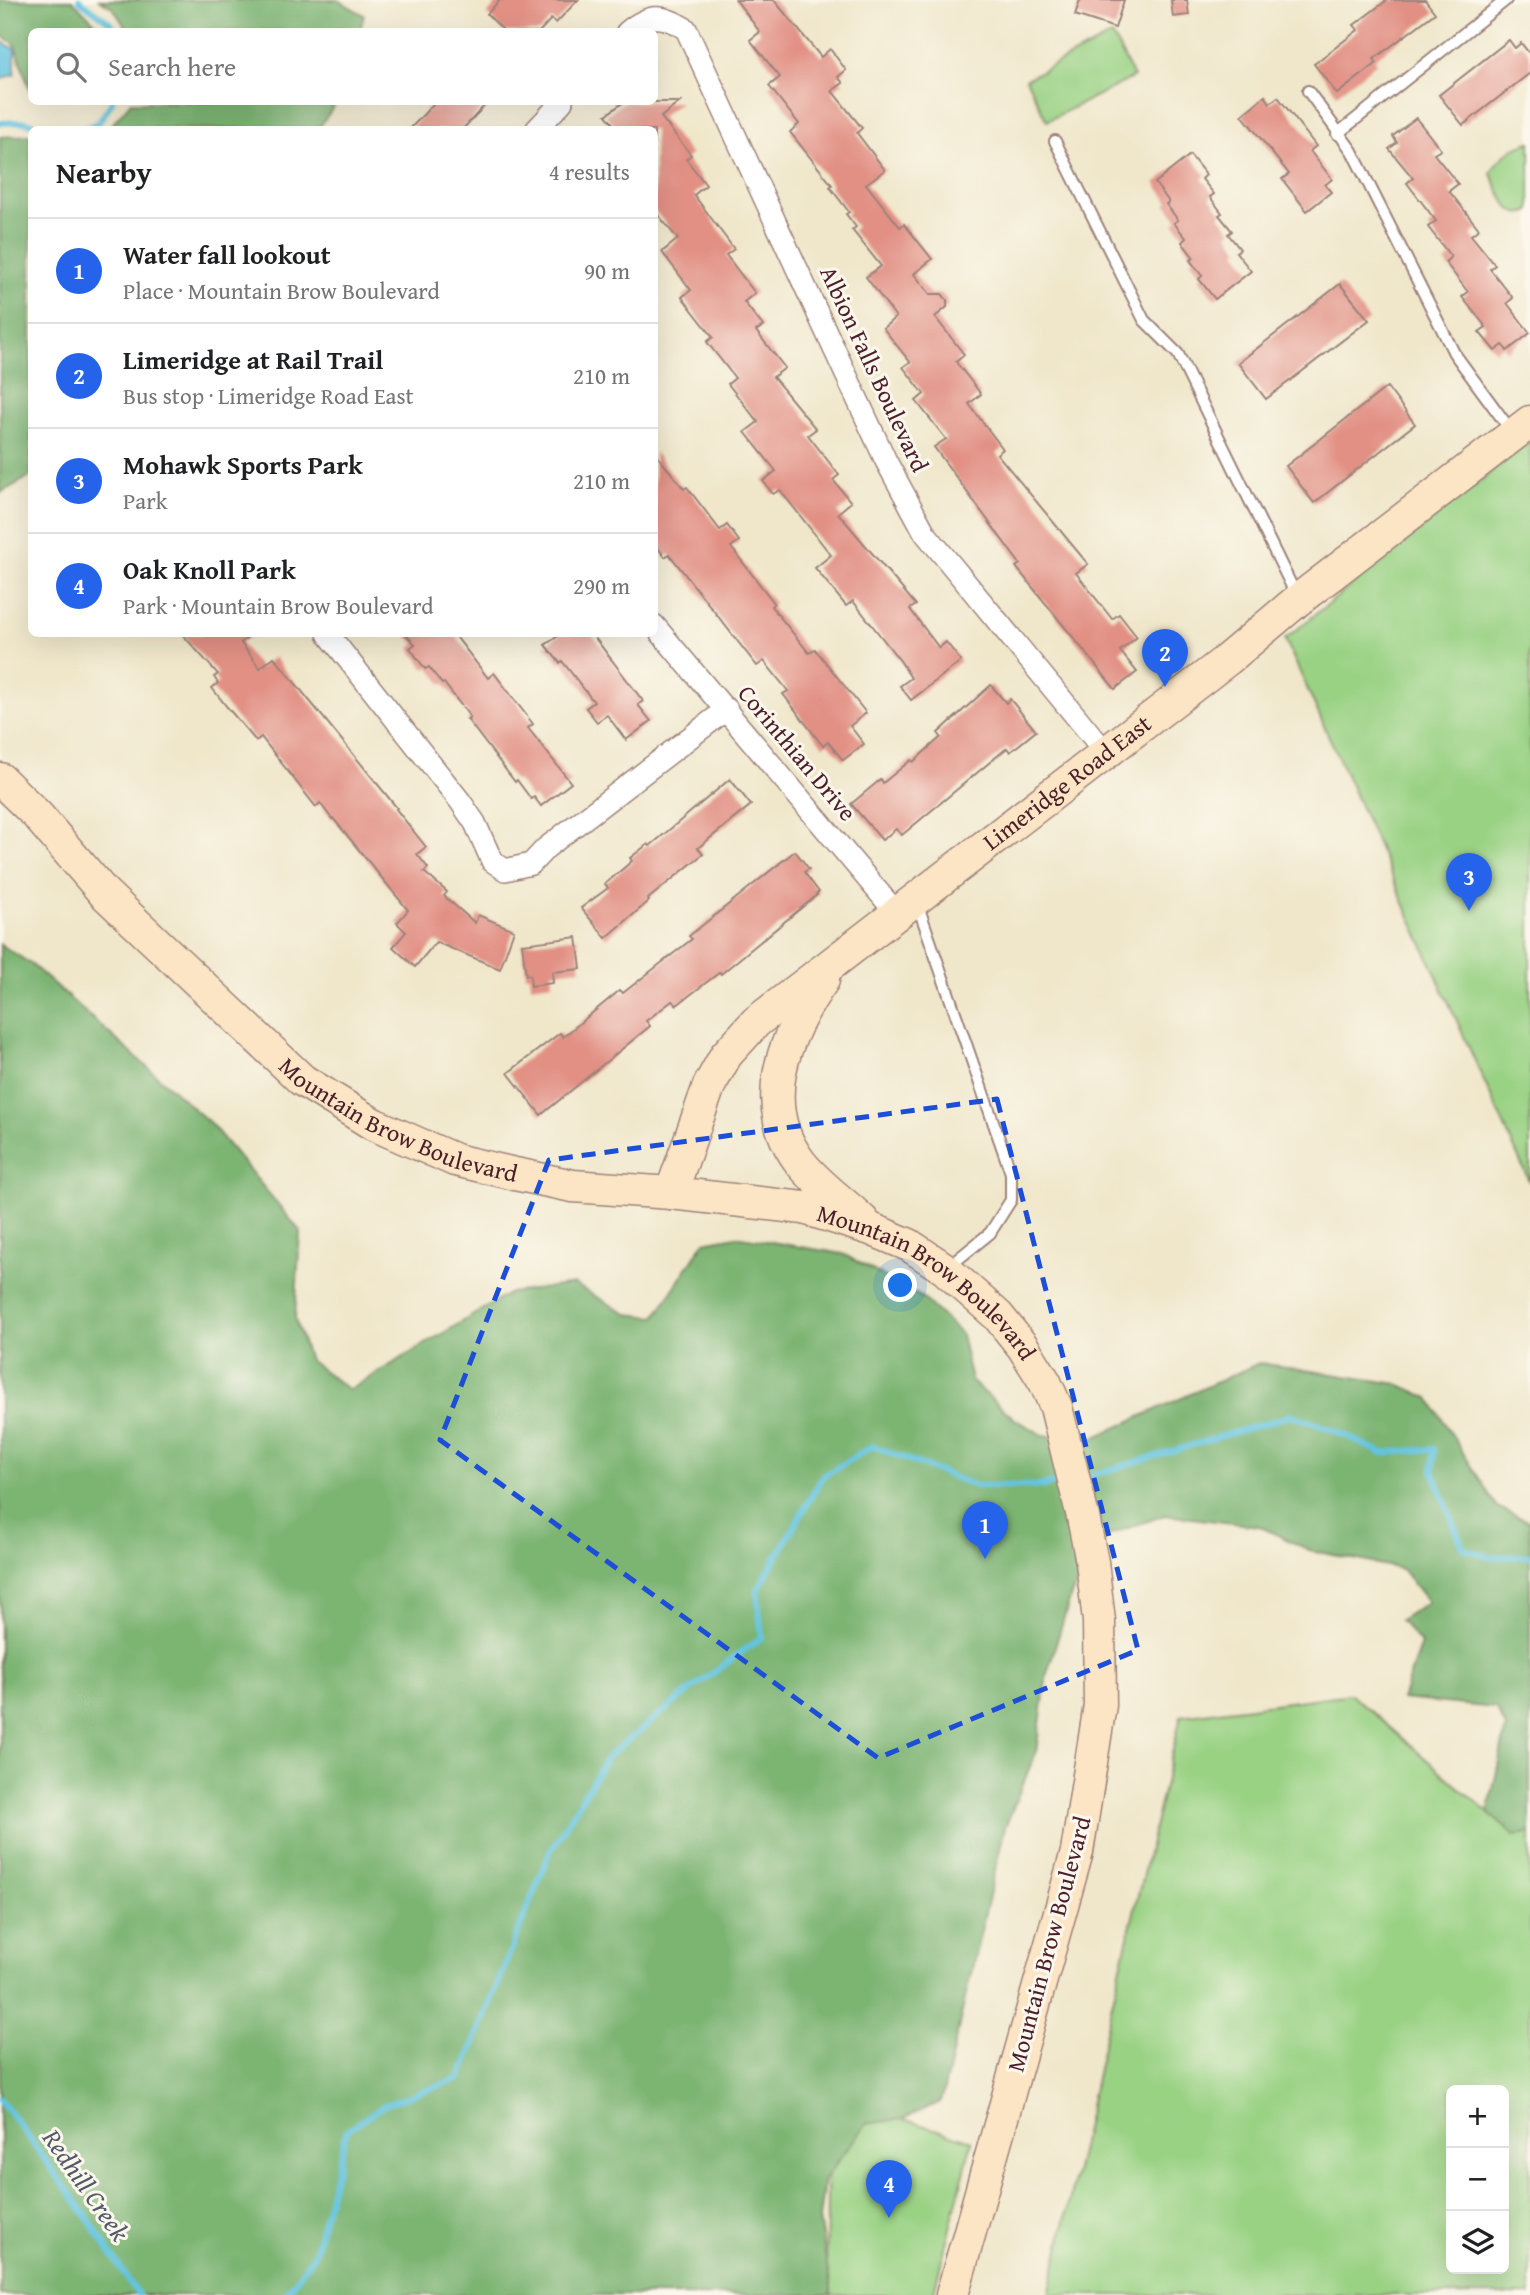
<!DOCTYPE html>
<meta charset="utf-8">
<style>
:root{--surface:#fff;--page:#f6f6f6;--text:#202124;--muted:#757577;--line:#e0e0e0;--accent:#2563eb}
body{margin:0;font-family:"Gentium Book Plus",serif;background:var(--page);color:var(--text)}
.controls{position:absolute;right:21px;bottom:21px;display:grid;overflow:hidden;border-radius:10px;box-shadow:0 7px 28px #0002}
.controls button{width:63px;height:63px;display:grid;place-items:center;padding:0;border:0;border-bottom:2px solid var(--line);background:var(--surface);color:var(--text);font:35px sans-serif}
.you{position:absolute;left:901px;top:1286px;width:24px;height:24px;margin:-18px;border:5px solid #fff;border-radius:50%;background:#1a73e8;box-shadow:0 0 0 10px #1a73e833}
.badge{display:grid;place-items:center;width:46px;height:46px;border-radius:50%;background:var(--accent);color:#fff;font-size:23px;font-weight:700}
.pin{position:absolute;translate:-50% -58px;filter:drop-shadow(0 2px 4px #0008)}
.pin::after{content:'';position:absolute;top:37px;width:24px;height:21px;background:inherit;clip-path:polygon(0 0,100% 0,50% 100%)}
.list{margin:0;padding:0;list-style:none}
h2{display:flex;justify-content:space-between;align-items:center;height:91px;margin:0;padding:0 28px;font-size:30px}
h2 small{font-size:23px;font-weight:400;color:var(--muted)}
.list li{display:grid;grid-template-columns:46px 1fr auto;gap:21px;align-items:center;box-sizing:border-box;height:105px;padding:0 28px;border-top:2px solid var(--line)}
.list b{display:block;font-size:26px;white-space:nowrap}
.list p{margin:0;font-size:23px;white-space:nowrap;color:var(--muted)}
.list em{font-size:23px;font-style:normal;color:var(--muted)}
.icon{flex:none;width:38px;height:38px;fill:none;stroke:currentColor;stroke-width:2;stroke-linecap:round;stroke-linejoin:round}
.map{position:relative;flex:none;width:1530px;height:2295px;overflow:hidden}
.search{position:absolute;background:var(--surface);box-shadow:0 7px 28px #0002;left:28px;top:28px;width:630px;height:77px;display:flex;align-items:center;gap:18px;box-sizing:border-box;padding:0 24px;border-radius:10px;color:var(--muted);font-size:26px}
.panel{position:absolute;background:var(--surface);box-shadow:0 7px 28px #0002;left:28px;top:126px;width:630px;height:511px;border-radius:10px}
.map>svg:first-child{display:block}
.green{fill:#9ad284;stroke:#727858;stroke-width:2;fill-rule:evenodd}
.forest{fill:#7bb472;stroke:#626a4e;stroke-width:2}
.water{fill:#62c4e1;stroke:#567286;stroke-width:2}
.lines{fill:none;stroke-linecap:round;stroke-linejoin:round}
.stream{stroke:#62c4e1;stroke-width:6}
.building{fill:#e29084}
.lane-casing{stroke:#9d837b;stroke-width:14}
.street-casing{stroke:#9d837b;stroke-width:24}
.secondary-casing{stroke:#9d837b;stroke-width:35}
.lane{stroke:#fff;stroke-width:10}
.street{stroke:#fff;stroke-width:21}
.secondary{stroke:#fce5c4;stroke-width:32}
.marked{fill:none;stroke:#1d4ed8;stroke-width:5;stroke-dasharray:14 9;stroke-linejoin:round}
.labels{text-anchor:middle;stroke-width:6;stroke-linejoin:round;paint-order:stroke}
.street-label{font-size:24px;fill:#4a1f2b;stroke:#fbf7ec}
.water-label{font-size:26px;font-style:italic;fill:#52596b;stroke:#fbf7ec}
</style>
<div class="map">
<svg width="1530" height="2295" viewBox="0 0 1530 2295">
<rect width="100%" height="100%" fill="#fbf7ec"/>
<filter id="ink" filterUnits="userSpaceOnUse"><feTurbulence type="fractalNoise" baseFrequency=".0143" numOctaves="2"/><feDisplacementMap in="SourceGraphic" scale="14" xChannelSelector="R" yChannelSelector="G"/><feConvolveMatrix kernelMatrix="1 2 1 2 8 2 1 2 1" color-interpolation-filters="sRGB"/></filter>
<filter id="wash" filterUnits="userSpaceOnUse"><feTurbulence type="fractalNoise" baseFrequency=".00686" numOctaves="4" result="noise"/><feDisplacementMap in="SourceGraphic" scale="28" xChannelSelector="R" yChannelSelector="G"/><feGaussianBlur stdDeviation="1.57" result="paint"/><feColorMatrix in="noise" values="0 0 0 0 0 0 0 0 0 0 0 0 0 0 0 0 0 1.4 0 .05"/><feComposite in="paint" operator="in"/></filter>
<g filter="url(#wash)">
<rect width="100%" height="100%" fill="#f0e7cb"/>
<!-- green -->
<g class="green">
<polygon points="1112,35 1134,77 1047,121 1026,79"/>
<path d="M 1530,142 L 1530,211 C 1508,223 1499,189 1491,174 C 1497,158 1514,146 1530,142 Z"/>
<polygon points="1530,441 1530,1183 1285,639"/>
<path d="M 1351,1694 L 1514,1835 L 1530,1833 L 1530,2295 L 1049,2295 L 1112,2004 L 1181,1716 ZM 1451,2090 L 1504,2090 L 1504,2269 L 1451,2269 Z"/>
<polygon points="828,2095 972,2141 933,2295 826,2295"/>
</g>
<!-- forest -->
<g class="forest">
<polygon points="0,0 72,0 99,27 100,31 32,32 31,93 14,43 0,35"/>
<polygon points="100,0 338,0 364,15 360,31 128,31 113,8"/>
<polygon points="131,102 337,102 318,129 108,129"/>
<polygon points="31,135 31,476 0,493 0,137"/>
<polygon points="0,944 31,964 211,1124 300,1231 295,1319 309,1360 349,1390 510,1293 574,1284 627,1314 655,1317 704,1242 736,1236 843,1254 923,1298 961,1334 971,1381 1015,1419 1043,1435 1087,1441 1259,1363 1398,1384 1429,1398 1497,1507 1530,1522 1530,1833 1514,1835 1488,1813 1506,1728 1496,1708 1402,1699 1421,1643 1400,1620 1428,1602 1402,1569 1309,1550 1259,1526 1165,1515 1108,1535 1071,1595 1047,1673 1036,1752 1005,1827 941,2102 902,2119 866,2124 824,2180 819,2219 832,2295 0,2295"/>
</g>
<!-- water -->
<polygon class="water" points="0,41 15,49 15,74 0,79"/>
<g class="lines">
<!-- stream -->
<g class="stream">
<polyline points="79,0 109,22 116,32"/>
<polyline points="0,123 25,122 59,130"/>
<polyline points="82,130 99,122 112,102"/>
<polyline points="1083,1478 1292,1415 1338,1432 1382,1453 1434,1449 1433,1471 1463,1548 1489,1557 1530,1556"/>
<polyline points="0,2099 81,2208 138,2295"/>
<polyline points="285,2295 314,2255 347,2130 385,2105 460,2078 550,1852 607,1757 693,1688 762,1637 757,1591 823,1476 873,1446 976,1486 1046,1486 1042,1485 1066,1482"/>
</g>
</g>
<g id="blocks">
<!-- building -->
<g class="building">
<polygon points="500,0 578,0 556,23 551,19 539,32 505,32 487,14"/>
<polygon points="736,0 774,0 821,57 830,49 846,70 838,77 843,83 832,91 862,128 857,133 885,170 866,184 900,227 904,224 932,259 914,274 930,294 942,294 947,300 947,307 935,317 963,353 964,355 956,362 981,394 969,404 1003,449 997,454 1088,564 1076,573 1112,619 1119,614 1137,637 1120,651 1137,672 1115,689 1016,567 1020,564 934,447 946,439 916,401 924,394 903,367 910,362 883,328 896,317 866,277 881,266 852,230 856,227 846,214 849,212 830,187 832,185 790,132 799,124 769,86 780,77 750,40 760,32"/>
<polygon points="1080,0 1124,0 1115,28 1075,15"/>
<polygon points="1171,0 1187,0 1189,15 1173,17"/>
<polygon points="1387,0 1425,0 1435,13 1374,59 1377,63 1337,94 1314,64 1358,30 1354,25"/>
<polygon points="1509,40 1515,48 1521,43 1530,54 1530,73 1463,125 1439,95"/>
<polygon points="1265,96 1270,103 1278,97 1316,146 1310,151 1332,179 1325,185 1331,192 1307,211 1282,179 1289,174 1242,115"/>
<polygon points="435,102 488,102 462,130 409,130"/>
<polygon points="624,102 680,102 661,117 691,155 686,159 706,185 694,195 734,249 726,255 755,293 744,302 763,326 756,331 785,368 773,377 816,429 808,435 839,475 833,480 851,502 838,513 916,605 910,609 939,648 946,642 961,661 911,700 900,686 911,678 901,662 853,601 846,606 815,568 831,555 780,490 773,494 763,481 776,471 745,432 758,422 728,384 735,378 707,342 713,337 682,297 691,290 662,252 678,239 654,210 654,130 618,130 606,115"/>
<polygon points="1416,118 1441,150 1434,154 1458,184 1449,191 1479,229 1471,235 1495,265 1490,269 1513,298 1507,303 1530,333 1507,351 1503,345 1495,351 1479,332 1486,327 1462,297 1468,292 1445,262 1451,257 1428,227 1436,221 1407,183 1413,178 1389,149 1397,143 1393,136"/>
<polygon points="1190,155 1206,175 1202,179 1214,194 1210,197 1222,213 1219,215 1232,231 1228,234 1240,249 1236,252 1251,271 1215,299 1199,279 1202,276 1190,260 1194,258 1182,242 1186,238 1174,223 1178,220 1166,204 1169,202 1155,183"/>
<polygon points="1340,284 1369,320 1266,399 1238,363"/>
<polygon points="1387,387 1415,424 1314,503 1286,466"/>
<polygon points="654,452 684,489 687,487 720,530 727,525 739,541 731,547 774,603 771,606 809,653 815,649 866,713 850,726 864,744 843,760 828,742 823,746 783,694 788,691 764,661 757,666 669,554 665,557 654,543"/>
<polygon points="182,634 252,634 241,643 260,668 274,657 397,808 396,809 426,847 417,854 428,868 424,872 447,892 444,896 475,923 478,915 514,930 500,969 436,942 415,967 393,947 406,932 397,923 408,910 333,818 332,819 320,803 316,807 261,737 256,741 227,707 212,688 218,683 214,677 218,674"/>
<polygon points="405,634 454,634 488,678 494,673 533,724 528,728 571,783 541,806 534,797 531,799 517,780 515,782 467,719 470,717 444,683 442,684 429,667 425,669 410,648 415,644"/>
<polygon points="561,634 592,634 643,701 638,705 651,721 626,740 607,715 597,722 586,708 594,702 562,661 560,663 545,645"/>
<polygon points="991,685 1006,703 1010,699 1036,731 1010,752 1007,748 902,835 896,829 882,840 851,804 881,779 883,783 911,760 913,762 941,737 938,733"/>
<polygon points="730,779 751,805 698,848 703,854 648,899 649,901 606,938 581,908 608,888 605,884 632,861 630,858 648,844 650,846"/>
<polygon points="795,851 809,869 804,872 819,892 816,894 817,895 721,974 720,972 677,1005 672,1001 646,1021 650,1026 541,1115 508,1073 560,1033 563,1037 620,990 623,993 692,939 689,936"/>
<polygon points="577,937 581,969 552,972 553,983 531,986 530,975 526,975 522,944"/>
</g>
</g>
</g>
<g filter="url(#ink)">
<use href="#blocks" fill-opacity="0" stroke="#9d837b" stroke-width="2"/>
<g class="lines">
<!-- lane casing -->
<g class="lane-casing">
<g id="lane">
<polyline points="1308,91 1352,151 1454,353 1512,432"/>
<polyline points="1337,134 1506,0"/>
<polyline points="1055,141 1144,320 1178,354 1297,597"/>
<polyline points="917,903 1011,1173 1011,1200 990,1233 947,1268"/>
</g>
</g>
<!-- street casing -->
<g class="street-casing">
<g id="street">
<path d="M 627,32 C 650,13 662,14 686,29 L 886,461 L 925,533 L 1106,753"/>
<polyline points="536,130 562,102"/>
<polyline points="654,625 898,915"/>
<polyline points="328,634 460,801 475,823 492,861 505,870 531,864 546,848 727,709"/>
</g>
</g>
<!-- secondary casing -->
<g class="secondary-casing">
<g id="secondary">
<path id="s1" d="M 0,779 L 37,815 L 104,893 L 302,1080 L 373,1124 L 455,1160 L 515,1174 L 573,1186 L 671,1193 L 804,1208 L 871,1229 L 909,1245 L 945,1269 L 998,1316 L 1023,1347 L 1045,1382 L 1056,1407 L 1083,1517 L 1092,1562 L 1099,1621 L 1100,1705 L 1077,1852 L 952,2295"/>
<path d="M 823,980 C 785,1034 755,1103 800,1162 C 816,1183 843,1202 863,1221"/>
<path id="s2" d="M 671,1193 L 709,1086 L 726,1055 L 756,1022 L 1228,659 L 1298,600 L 1530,422"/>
</g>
</g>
<!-- lane -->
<use href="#lane" class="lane"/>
<!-- street -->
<use href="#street" class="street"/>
<!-- secondary -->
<use href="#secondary" class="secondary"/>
</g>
</g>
<!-- marked area -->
<path class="marked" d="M 997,1099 L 1138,1650 L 878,1758 L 440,1440 L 549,1160 Z"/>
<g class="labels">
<!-- street labels -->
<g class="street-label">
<text transform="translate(874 369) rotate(65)" y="8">Albion Falls Boulevard</text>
<text transform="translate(797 753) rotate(50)" y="8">Corinthian Drive</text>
<text dy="8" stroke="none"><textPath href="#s2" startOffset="586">Limeridge Road East</textPath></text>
<text dy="8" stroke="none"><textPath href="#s1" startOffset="532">Mountain Brow Boulevard</textPath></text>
<text dy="8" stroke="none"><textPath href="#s1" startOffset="1099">Mountain Brow Boulevard</textPath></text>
<text transform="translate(1049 1944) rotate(-75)" y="8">Mountain Brow Boulevard</text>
</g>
<!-- water labels -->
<g class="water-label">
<text transform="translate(86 2185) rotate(55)" y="9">Redhill Creek</text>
</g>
</g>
</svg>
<div class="controls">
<button>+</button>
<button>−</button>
<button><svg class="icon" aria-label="layers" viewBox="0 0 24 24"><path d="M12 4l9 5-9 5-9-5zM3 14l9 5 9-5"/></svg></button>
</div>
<div class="you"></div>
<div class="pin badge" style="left:985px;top:1559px">1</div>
<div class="pin badge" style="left:1165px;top:687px">2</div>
<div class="pin badge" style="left:1469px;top:911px">3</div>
<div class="pin badge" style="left:889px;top:2218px">4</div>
<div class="search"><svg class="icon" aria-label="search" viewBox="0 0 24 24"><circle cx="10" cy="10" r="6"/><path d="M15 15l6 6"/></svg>Search here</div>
<section class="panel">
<h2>Nearby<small>4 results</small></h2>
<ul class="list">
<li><span class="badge">1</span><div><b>Water fall lookout</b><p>Place · Mountain Brow Boulevard</p></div><em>90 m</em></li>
<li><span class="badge">2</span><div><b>Limeridge at Rail Trail</b><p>Bus stop · Limeridge Road East</p></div><em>210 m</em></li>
<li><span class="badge">3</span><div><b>Mohawk Sports Park</b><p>Park</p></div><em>210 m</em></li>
<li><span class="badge">4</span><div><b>Oak Knoll Park</b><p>Park · Mountain Brow Boulevard</p></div><em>290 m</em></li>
</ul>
</section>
</div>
